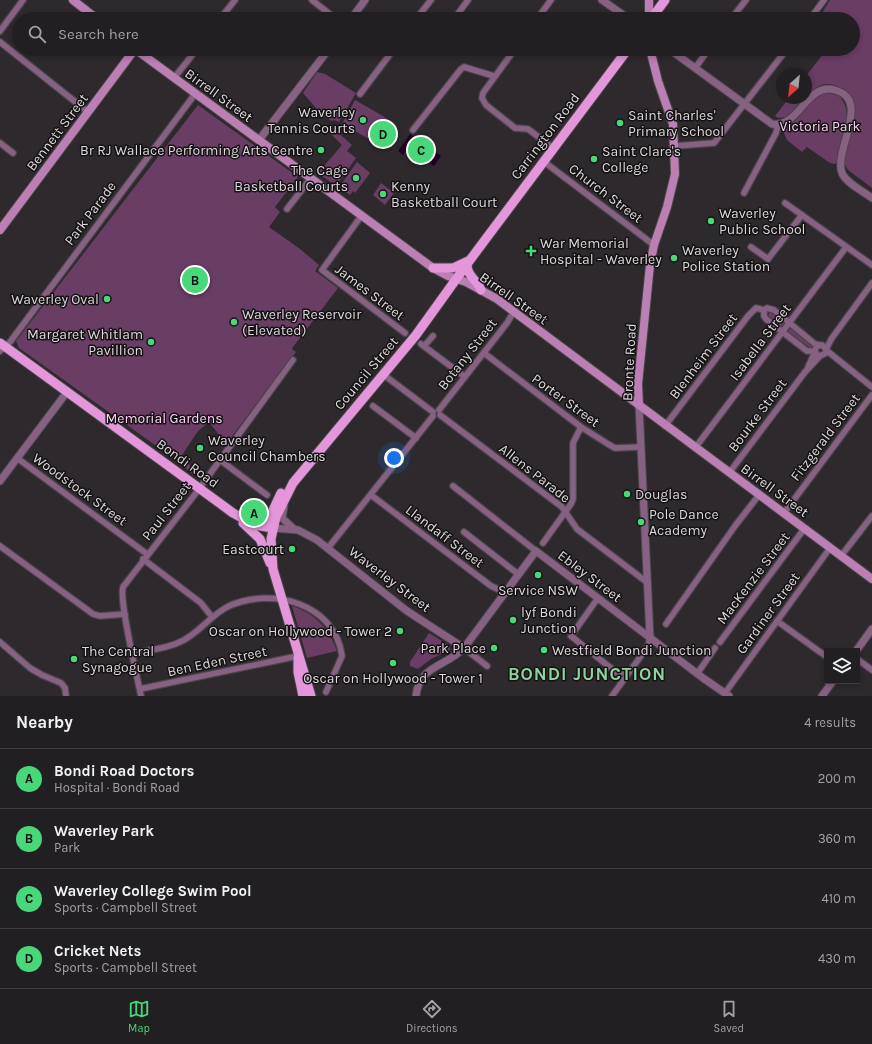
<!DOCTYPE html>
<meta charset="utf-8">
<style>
:root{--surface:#221f22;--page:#2a272a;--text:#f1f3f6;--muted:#a2a2a5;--line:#3f3d40;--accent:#48d779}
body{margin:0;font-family:Karla,sans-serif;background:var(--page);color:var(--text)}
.controls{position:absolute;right:12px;bottom:12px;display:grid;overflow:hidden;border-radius:0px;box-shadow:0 2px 6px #0003}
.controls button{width:36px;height:36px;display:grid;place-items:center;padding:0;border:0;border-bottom:1px solid var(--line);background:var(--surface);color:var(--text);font:20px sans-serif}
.compass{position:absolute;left:776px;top:68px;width:36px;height:36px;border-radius:50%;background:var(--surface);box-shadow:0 2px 6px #0003;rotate:207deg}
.you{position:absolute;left:394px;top:458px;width:14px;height:14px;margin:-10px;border:3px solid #fff;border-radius:50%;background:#1a73e8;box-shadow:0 0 0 6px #1a73e833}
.badge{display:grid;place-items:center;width:26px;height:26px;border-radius:50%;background:var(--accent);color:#111;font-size:13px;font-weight:700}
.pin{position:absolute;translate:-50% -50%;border:2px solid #fff;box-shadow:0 1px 4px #0006}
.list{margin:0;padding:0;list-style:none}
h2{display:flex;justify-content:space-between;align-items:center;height:52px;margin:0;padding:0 16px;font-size:17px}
h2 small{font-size:13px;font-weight:400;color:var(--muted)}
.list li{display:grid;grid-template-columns:26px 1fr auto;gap:12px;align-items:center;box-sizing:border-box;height:60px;padding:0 16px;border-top:1px solid var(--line)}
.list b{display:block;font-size:15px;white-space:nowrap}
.list p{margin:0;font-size:13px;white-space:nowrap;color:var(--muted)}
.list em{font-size:13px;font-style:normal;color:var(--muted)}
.icon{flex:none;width:22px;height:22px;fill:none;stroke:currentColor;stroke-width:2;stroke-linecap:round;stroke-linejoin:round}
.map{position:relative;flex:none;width:872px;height:696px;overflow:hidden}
.search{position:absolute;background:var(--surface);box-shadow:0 2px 6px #0003;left:12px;right:12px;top:12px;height:44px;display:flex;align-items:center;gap:10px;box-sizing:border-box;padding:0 14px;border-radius:22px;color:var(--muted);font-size:15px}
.sheet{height:292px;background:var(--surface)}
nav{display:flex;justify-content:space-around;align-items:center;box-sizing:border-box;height:56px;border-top:1px solid var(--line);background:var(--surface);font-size:11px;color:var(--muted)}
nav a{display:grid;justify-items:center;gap:2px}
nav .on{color:var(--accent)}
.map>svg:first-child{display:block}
.green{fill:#6a3d65}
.water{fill:#230021}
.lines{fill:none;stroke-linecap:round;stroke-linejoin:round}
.minor-casing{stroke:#4a4549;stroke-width:8}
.tertiary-casing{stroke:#4a4549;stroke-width:9}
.secondary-casing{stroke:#4a4549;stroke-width:10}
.primary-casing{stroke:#4a4549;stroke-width:11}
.minor{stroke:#876182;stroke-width:5.5}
.tertiary{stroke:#876182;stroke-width:7}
.secondary{stroke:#bb7fb4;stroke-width:8}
.primary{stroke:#e496da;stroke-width:9}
.poi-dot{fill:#48d779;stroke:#151214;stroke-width:1.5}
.labels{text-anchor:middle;stroke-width:3;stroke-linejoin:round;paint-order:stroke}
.street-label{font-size:14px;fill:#dcd8db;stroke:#151214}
.poi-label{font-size:14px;fill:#dcd8db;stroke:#151214;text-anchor:start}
.park-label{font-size:14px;fill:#fed0f7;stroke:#151214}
.district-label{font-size:18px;font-weight:bold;letter-spacing:1px;fill:#8ed19e;stroke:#151214}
</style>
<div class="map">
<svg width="872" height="696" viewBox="0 0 872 696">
<rect width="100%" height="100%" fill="#2e292d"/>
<!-- green -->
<g class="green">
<path d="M 830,0 L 872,0 L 872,188 L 848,170 L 845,165 C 844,137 871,106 838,87 C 825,79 815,88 806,96 L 806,76 L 827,49 L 853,49 L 853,19 L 829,19 L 822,13 Z"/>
<polygon points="317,72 325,74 356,93 339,122 334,120 332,121 322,115 303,93"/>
<path d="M 821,92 L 838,95 C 856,111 842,141 838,161 L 835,164 L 830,163 L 807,147 L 802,152 L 787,140 L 782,129 Z"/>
<polygon points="789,98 804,98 787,117 778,118 775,116"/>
<polygon points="355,100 383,116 396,126 385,147 378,144 342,124"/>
<polygon points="198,105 298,177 275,207 280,212 269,227 300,249 319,265 315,271 338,288 293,347 292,349 296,352 226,444 209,422 198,431 182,455 169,455 19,348 16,341"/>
<polygon points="334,129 352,145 347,151 356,158 336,186 318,173 342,145 331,134"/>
<polygon points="357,162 370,173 355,193 353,191 350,195 341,189 344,185 342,183"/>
<polygon points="381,183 394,193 385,205 373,195"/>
<polygon points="769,313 773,313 784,321 784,326 780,327 768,317"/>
<polygon points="789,328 791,328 814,346 812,349 788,333"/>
<polygon points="177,461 189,464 194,475"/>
<path d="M 292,606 C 316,614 328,628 337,651 L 307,658 Z"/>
<polygon points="429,633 450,646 450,650 431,659 418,669 410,666 410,662"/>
</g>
<!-- water -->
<polygon class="water" points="410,134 441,156 434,166 408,148 403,155 398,151"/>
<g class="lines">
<!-- minor casing -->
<g class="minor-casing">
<g id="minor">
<polyline points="312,0 336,19"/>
<polyline points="220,19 235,0"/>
<polyline points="416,19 431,0"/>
<polyline points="454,19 468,0"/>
<polyline points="537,19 551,0"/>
<polyline points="731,19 746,0"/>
<polyline points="810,19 824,0"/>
<polyline points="0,31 23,0"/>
<polyline points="0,42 88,112"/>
<polyline points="515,49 483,93 482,98 486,105 515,128 528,129 553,148"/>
<polyline points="695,68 709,49"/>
<polyline points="174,78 197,49"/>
<polyline points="360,94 394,49"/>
<polyline points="413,130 461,69 464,67 494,76"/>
<polyline points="0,143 13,153"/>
<polyline points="675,146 714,143 787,49"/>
<polyline points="543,161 654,245"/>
<polyline points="744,193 776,133 778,125"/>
<polyline points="785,203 872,265"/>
<polyline points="287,209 311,178"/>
<polyline points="362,215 322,270 405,333"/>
<polyline points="751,247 768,259 802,215"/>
<polyline points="764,310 764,316 766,319 807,351 815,351"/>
<polyline points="764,310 767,308 774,310 815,344 819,345"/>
<polyline points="421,344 465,377"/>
<polyline points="424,346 433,336"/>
<polyline points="826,349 832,338 872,283"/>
<polyline points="826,350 872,387"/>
<polyline points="0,351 10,342 195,94"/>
<polyline points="484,353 581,427 608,444 615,448 641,447"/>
<polyline points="808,367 815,352"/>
<polyline points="384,375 433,412"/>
<polyline points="373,406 416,438"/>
<polyline points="439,410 507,323 513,313"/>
<polyline points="440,415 562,507 577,529 648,583"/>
<polyline points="665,426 748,316 756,308 764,310"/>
<polyline points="695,448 844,250"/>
<polyline points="17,458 147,554"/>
<polyline points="220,460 267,495"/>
<polyline points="729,473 805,372 820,356 826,353 826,349 822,345 817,346 815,350 816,354 820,356"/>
<polyline points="453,486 536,551"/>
<polyline points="371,495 491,586 502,591 507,591"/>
<polyline points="784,513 872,395"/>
<polyline points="464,532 518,574"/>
<polyline points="543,543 571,504 573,499 573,443 581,427"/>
<polyline points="0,546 93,614 100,616 125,614"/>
<polyline points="328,548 433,416"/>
<polyline points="841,556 872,516"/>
<polyline points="143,559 201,603 212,617"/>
<polyline points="598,598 571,636 617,673 629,672"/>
<polyline points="777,621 827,657"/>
<polyline points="666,624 735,526 759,495"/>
<polyline points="0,642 30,668 42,675 61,683 65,688 66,696"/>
<polyline points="720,642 804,529"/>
<polyline points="464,648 487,666"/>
<path d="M 133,653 C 149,650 166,649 180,642 C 199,634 210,615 229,606 C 272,587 335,603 342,656 L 326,692"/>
<polyline points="857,659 872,670"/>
<polyline points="697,674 715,648"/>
<polyline points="140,689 298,656"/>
<polyline points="725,693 830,548"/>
<path d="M 141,696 C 137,676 119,601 123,587 L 196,493 L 293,360"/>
<polyline points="612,696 648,646 650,638"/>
</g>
</g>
<!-- tertiary casing -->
<g class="tertiary-casing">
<g id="tertiary">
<polyline points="602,0 629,19"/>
<polyline points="351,19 365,0"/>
<path d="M 669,49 L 772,124 C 800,128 806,82 835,90 C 872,100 833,151 842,173 C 846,183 863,191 872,198"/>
<polyline points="259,140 329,49"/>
<polyline points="639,405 650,638"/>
<polyline points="0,481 67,392"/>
<polyline points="284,506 282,518 294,529"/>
<polyline points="272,528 298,530 317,540 407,611 464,648"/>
<polyline points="856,651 872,629"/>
<path d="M 416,696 C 419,665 446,667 464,648 L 536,551 L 703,678 L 729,696"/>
<polyline points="822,696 833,681"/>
</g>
</g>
<!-- secondary casing -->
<g class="secondary-casing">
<g id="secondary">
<polyline points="73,0 97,19"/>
<polyline points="649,19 649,0"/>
<polyline points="135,49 433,268 448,276 466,282 497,299 872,579"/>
<polyline points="0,230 135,49"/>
<polyline points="639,405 638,384 650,265 654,245 667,207 675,174 673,124 658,81 650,49"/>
</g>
</g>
<!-- primary casing -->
<g class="primary-casing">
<g id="primary">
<polyline points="651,19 665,0"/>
<path d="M 467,264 C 467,276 476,279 481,290"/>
<polyline points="433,268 453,268 468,261"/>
<polyline points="0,343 233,513 255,525 272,528"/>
<polyline points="268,521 281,493"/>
<polyline points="243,523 260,539 270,563"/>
<polyline points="298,658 298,672 303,696"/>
<polyline points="311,696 273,569 271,539 276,517 293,483 416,335 467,264 628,49"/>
</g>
</g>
<!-- minor -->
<use href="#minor" class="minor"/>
<!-- tertiary -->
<use href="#tertiary" class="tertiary"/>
<!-- secondary -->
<use href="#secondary" class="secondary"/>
<!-- primary -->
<use href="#primary" class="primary"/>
</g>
<!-- markers -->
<g class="poi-dot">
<circle cx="363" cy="120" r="4"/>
<circle cx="620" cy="123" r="4"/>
<circle cx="321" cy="150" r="4"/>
<circle cx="594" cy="159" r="4"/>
<circle cx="356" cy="178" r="4"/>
<circle cx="383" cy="194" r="4"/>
<circle cx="711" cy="221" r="4"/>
<path d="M529 245h4v4h4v4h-4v4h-4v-4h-4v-4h4z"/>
<circle cx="674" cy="258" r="4"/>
<circle cx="107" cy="299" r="4"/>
<circle cx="234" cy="322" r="4"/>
<circle cx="151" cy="342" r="4"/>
<circle cx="200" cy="448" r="4"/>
<circle cx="627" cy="494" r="4"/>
<circle cx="641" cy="522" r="4"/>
<circle cx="292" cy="549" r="4"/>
<circle cx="538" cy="575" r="4"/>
<circle cx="513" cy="620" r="4"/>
<circle cx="400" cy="631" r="4"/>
<circle cx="494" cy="648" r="4"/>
<circle cx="544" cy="650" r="4"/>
<circle cx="74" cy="659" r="4"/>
<circle cx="393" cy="663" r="4"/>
</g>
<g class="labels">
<!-- street labels -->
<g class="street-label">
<text transform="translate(219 95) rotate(36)" y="5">Birrell Street</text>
<text transform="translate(57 132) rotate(-53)" y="5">Bennett Street</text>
<text transform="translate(545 136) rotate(-53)" y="5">Carrington Road</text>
<text transform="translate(606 193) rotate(37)" y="5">Church Street</text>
<text transform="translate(90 213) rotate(-53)" y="5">Park Parade</text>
<text transform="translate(370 292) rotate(37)" y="5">James Street</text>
<text transform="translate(514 298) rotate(35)" y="5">Birrell Street</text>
<text transform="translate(760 342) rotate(-53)" y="5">Isabella Street</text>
<text transform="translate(467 354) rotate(-52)" y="5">Botany Street</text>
<text transform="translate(703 356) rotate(-53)" y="5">Blenheim Street</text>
<text transform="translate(629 362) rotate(-87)" y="5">Bronte Road</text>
<text transform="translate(366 373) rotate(-50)" y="5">Council Street</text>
<text transform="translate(566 400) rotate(36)" y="5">Porter Street</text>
<text transform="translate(757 415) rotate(-53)" y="5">Bourke Street</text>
<text transform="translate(825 437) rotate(-53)" y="5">Fitzgerald Street</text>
<text transform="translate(188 463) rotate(36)" y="5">Bondi Road</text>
<text transform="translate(535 473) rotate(38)" y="5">Allens Parade</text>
<text transform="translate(80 489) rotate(36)" y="5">Woodstock Street</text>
<text transform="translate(775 490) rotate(36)" y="5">Birrell Street</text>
<text transform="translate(166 511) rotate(-52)" y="5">Paul Street</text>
<text transform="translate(445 536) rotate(37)" y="5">Llandaff Street</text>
<text transform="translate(590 576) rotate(37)" y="5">Ebley Street</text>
<text transform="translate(753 578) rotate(-53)" y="5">MacKenzie Street</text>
<text transform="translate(390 579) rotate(37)" y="5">Waverley Street</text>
<text transform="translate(768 613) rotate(-54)" y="5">Gardiner Street</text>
<text transform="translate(217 661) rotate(-12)" y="5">Ben Eden Street</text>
</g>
<!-- poi labels -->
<g class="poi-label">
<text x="355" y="117" text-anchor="end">Waverley<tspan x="355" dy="16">Tennis Courts</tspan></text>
<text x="628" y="120">Saint Charles'<tspan x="628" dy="16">Primary School</tspan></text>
<text x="313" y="155" text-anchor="end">Br RJ Wallace Performing Arts Centre</text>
<text x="602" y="156">Saint Clare's<tspan x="602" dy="16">College</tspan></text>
<text x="348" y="175" text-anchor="end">The Cage<tspan x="348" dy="16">Basketball Courts</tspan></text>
<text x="391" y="191">Kenny<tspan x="391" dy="16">Basketball Court</tspan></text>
<text x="719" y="218">Waverley<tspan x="719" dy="16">Public School</tspan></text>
<text x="540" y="248">War Memorial<tspan x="540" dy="16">Hospital - Waverley</tspan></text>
<text x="682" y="255">Waverley<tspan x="682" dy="16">Police Station</tspan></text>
<text x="99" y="304" text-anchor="end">Waverley Oval</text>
<text x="242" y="319">Waverley Reservoir<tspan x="242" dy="16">(Elevated)</tspan></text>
<text x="143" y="339" text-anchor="end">Margaret Whitlam<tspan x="143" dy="16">Pavillion</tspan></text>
<text x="208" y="445">Waverley<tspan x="208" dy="16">Council Chambers</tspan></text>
<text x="635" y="499">Douglas</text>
<text x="649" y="519">Pole Dance<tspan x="649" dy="16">Academy</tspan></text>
<text x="284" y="554" text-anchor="end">Eastcourt</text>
<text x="538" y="595" text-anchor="middle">Service NSW</text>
<text x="521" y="617">lyf Bondi<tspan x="521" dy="16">Junction</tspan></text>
<text x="392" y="636" text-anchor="end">Oscar on Hollywood - Tower 2</text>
<text x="486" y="653" text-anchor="end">Park Place</text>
<text x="552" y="655">Westfield Bondi Junction</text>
<text x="82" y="656">The Central<tspan x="82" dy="16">Synagogue</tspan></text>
<text x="393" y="683" text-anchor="middle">Oscar on Hollywood - Tower 1</text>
</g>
<!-- park labels -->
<g class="park-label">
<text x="820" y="131">Victoria Park</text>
<text x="164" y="423">Memorial Gardens</text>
</g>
<!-- district labels -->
<g class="district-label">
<text x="587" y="680">BONDI JUNCTION</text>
</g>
</g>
</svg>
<div class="controls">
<button><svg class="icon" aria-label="layers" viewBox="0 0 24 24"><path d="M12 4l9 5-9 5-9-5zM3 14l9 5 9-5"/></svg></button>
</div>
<svg class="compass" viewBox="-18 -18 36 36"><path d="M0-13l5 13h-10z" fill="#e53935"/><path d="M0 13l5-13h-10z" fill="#a2a2a5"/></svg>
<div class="you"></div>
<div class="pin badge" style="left:254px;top:513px">A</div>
<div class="pin badge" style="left:195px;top:280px">B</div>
<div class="pin badge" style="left:421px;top:150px">C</div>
<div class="pin badge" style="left:383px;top:134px">D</div>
<div class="search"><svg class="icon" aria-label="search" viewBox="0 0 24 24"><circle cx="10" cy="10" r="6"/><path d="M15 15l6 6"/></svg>Search here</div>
</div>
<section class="sheet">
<h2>Nearby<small>4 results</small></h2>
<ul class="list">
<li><span class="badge">A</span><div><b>Bondi Road Doctors</b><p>Hospital · Bondi Road</p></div><em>200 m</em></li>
<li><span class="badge">B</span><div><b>Waverley Park</b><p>Park</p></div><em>360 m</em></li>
<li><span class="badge">C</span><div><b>Waverley College Swim Pool</b><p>Sports · Campbell Street</p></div><em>410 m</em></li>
<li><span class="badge">D</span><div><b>Cricket Nets</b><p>Sports · Campbell Street</p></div><em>430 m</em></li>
</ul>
</section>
<nav>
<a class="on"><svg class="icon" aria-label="map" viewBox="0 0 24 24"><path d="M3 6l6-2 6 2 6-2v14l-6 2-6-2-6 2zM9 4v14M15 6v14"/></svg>Map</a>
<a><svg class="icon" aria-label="directions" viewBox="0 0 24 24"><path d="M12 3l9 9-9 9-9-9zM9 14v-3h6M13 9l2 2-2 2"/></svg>Directions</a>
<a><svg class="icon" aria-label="saved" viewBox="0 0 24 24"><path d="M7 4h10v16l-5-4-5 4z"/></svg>Saved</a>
</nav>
